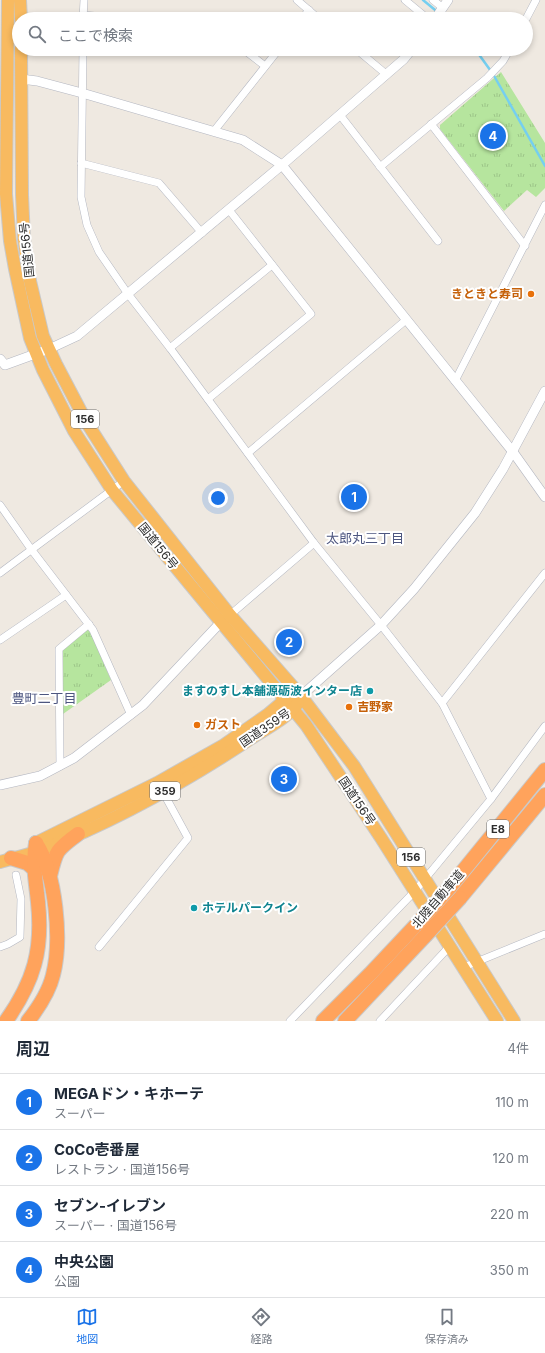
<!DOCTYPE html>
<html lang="ja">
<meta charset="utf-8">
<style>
:root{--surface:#fff;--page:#f2f2f3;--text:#1f2937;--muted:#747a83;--line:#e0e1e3;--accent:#1a73e8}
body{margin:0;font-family:Inter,"Noto Sans JP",sans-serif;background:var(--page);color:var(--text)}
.you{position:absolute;left:218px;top:498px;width:14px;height:14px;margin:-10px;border:3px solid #fff;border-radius:50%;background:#1a73e8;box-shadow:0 0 0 6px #1a73e833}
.badge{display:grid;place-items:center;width:26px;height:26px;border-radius:50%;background:var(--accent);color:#fff;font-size:13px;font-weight:700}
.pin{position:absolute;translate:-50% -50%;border:2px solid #fff;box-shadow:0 1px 4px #0006}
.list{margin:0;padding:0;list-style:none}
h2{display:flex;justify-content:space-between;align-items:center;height:52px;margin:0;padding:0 16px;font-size:17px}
h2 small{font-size:13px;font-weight:400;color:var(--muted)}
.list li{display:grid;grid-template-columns:26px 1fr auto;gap:12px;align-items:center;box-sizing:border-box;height:56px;padding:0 16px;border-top:1px solid var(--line)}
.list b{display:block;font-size:15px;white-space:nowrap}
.list p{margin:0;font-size:13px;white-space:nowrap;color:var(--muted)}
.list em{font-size:13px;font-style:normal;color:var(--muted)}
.icon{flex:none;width:22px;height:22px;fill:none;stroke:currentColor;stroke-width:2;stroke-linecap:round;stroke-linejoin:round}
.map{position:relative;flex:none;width:545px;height:1021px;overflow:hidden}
.search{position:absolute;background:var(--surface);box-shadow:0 2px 6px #0003;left:12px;right:12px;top:12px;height:44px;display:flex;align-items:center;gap:10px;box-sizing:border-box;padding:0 14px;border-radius:22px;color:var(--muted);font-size:15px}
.sheet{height:276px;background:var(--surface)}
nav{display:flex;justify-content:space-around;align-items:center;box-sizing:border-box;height:56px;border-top:1px solid var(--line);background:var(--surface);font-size:11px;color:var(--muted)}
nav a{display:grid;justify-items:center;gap:2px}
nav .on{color:var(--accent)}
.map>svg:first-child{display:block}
.park{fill:url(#park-tufts)}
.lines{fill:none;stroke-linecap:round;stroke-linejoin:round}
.stream{stroke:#75cff0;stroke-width:2.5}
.minor-casing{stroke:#b4b7c1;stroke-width:8}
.tertiary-casing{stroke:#b4b7c1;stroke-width:10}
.trunk-casing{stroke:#c9c9c9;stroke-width:14}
.motorway-casing{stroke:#c9c9c9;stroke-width:16}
.minor{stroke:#fff;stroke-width:7}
.tertiary{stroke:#fff;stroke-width:9}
.trunk{stroke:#f8ba60;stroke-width:12}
.motorway{stroke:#ffa35c;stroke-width:14}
.motorway-bridge-casing{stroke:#c9c9c9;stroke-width:16;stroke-linecap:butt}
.motorway-bridge{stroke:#ffa35c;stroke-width:14}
.food-dot{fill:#e8710a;stroke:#fff;stroke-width:1.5}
.culture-dot{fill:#0f9aa8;stroke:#fff;stroke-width:1.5}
.labels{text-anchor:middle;stroke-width:4;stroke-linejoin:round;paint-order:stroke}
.shield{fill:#fff;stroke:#6d6d6d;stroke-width:1}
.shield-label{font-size:11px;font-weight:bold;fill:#2e2e2e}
.street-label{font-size:12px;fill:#2e2e2e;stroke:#fff}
.food-label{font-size:12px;font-weight:bold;fill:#c56008;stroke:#fff;text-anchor:start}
.culture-label{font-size:12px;font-weight:bold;fill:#0d838f;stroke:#fff;text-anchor:end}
.neighbourhood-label{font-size:13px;fill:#4d5680;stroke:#fff}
</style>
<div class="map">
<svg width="545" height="1021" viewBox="0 0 545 1021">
<defs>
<pattern id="park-tufts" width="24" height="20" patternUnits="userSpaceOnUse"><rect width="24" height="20" fill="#b6e59e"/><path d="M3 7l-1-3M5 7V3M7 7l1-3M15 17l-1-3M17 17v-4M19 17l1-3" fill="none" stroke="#9dc588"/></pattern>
</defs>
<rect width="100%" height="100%" fill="#efe9e1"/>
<!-- park -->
<g class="park">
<polygon points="501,72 545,143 545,188 536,197 527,190 504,211 440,129 440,125"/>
<polygon points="89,628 111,680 63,714 61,650"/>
</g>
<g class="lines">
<!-- stream -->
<g class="stream">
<polyline points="423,0 446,19"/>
<polyline points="475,49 493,74 545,166"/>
</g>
<!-- minor casing -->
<g class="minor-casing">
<g id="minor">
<polyline points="297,0 319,19"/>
<polyline points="405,0 428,19"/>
<polyline points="433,0 443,8"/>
<polyline points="83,15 129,19"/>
<polyline points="83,19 84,0"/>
<polyline points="302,19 309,10"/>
<polyline points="526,19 536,0"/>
<polyline points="83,49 81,197 87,225 99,252 128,294 170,348 314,543 381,625 442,703 491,799 545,726"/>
<polyline points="243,49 265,66"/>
<polyline points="356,49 386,74"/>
<polyline points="340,115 438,241"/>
<polyline points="431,124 525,246"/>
<polyline points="214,131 279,49"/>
<polyline points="81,163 159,183 202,233"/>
<polyline points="380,167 487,78 503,61 510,49"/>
<polyline points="170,348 272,265"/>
<polyline points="455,381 545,205"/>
<polyline points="208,399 311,314 229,210"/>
<polyline points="248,453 406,320"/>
<polyline points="0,505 31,549 93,630 131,715"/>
<polyline points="0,573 124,481"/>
<polyline points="230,615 314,543"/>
<polyline points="0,640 66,595"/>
<polyline points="442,703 545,573"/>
<polyline points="60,766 59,649 89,624"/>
<polyline points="0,947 8,944 20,937 21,899 16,875"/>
<polyline points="99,947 188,838 163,792"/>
<polyline points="464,967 545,934"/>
<polyline points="290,1021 415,891 491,799"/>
<polyline points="380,1021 450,946"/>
</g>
</g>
<!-- tertiary casing -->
<g class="tertiary-casing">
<g id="tertiary">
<polyline points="435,19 448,0"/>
<polyline points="21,79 37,81 82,93 243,140 282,165 513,452 545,497"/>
<polyline points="0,359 5,365 49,349 77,336 282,165 404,59 412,49"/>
<polyline points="301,696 381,625 414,589 475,513 503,469 545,391"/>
<polyline points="0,785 40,776 74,758 143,705 221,622"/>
</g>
</g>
<!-- trunk casing -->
<g class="trunk-casing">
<g id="trunk">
<polyline points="8,0 6,194 10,241 15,269 30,338 43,370 74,431 112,490 306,725 381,838 497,1021"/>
<polyline points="20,0 21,19"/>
<polyline points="21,49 22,195 24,239 30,281 43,336 56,364 87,423 124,481 230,615 301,696 354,766 514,1021"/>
<polyline points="38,842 157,783 224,745 267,715 286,699 294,698"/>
<path d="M 0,862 C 14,858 28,855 41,850 C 113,822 185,782 250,739 C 265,729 289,717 298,703"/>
</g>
</g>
<!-- motorway casing -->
<g class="motorway-casing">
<g id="motorway">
<polyline points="11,858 27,863 34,869"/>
<path d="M 50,876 C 56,851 56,850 78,834"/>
<polyline points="450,887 545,770"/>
<polyline points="460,898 545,795"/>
<path d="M 6,1021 C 34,981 43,950 38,902 C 36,882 32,863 36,843"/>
<path d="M 28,1021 C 39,1007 49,992 53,975 C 62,940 56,874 36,843"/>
<polyline points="323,1021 370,974 417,924"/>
<polyline points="345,1021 425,936"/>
</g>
</g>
<!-- minor -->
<use href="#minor" class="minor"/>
<!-- tertiary -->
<use href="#tertiary" class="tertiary"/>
<!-- trunk -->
<use href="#trunk" class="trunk"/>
<!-- motorway -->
<use href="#motorway" class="motorway"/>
<!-- motorway-bridge casing -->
<g class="motorway-bridge-casing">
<g id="motorway-bridge">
<polyline points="417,924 450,887"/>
<polyline points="425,936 460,898"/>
</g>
</g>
<!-- motorway-bridge -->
<use href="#motorway-bridge" class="motorway-bridge"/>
</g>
<!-- markers -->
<g class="food-dot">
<circle cx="531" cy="294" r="4"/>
<circle cx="349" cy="707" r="4"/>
<circle cx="197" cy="725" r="4"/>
</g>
<g class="culture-dot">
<circle cx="370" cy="691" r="4"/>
<circle cx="194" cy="908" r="4"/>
</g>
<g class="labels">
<!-- shield labels -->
<g class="shield">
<rect x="71" y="410" width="28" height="18" rx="3"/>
<rect x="150" y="782" width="30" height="18" rx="3"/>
<rect x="487" y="820" width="22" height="18" rx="3"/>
<rect x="397" y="848" width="28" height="18" rx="3"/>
</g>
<g class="shield-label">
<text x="85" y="423">156</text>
<text x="165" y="795">359</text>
<text x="498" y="833">E8</text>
<text x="411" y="861">156</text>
</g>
<!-- street labels -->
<g class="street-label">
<text transform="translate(27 250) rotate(-96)" y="4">国道156号</text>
<text transform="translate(158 546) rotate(51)" y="4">国道156号</text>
<text transform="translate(265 728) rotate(-34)" y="4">国道359号</text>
<text transform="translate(357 801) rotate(56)" y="4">国道156号</text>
<text transform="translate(438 899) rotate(-49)" y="4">北陸自動車道</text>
</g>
<!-- food labels -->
<g class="food-label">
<text x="523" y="298" text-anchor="end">きときと寿司</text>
<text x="357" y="711">吉野家</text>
<text x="205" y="729">ガスト</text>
</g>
<!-- culture labels -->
<g class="culture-label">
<text x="362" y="695">ますのすし本舗源砺波インター店</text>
<text x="202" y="912" text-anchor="start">ホテルパークイン</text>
</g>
<!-- neighbourhood labels -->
<g class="neighbourhood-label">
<text x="365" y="543">太郎丸三丁目</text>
<text x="44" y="703">豊町二丁目</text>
</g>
</g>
</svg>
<div class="you"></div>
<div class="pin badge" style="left:354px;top:497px">1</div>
<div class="pin badge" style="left:289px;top:642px">2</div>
<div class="pin badge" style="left:284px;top:779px">3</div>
<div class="pin badge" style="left:493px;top:136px">4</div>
<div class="search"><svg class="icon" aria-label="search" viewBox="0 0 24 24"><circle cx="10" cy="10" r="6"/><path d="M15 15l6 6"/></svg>ここで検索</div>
</div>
<section class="sheet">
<h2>周辺<small>4件</small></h2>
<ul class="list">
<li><span class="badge">1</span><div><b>MEGAドン・キホーテ</b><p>スーパー</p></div><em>110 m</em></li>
<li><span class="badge">2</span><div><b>CoCo壱番屋</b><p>レストラン · 国道156号</p></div><em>120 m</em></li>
<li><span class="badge">3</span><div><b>セブン-イレブン</b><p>スーパー · 国道156号</p></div><em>220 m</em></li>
<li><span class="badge">4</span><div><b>中央公園</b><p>公園</p></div><em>350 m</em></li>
</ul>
</section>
<nav>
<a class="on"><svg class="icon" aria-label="map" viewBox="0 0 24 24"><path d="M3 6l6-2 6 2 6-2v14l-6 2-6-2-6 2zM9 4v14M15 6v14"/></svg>地図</a>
<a><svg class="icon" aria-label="directions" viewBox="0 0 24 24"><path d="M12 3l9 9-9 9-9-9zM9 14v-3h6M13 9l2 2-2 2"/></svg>経路</a>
<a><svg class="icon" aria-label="saved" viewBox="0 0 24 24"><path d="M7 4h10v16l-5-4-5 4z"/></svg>保存済み</a>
</nav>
